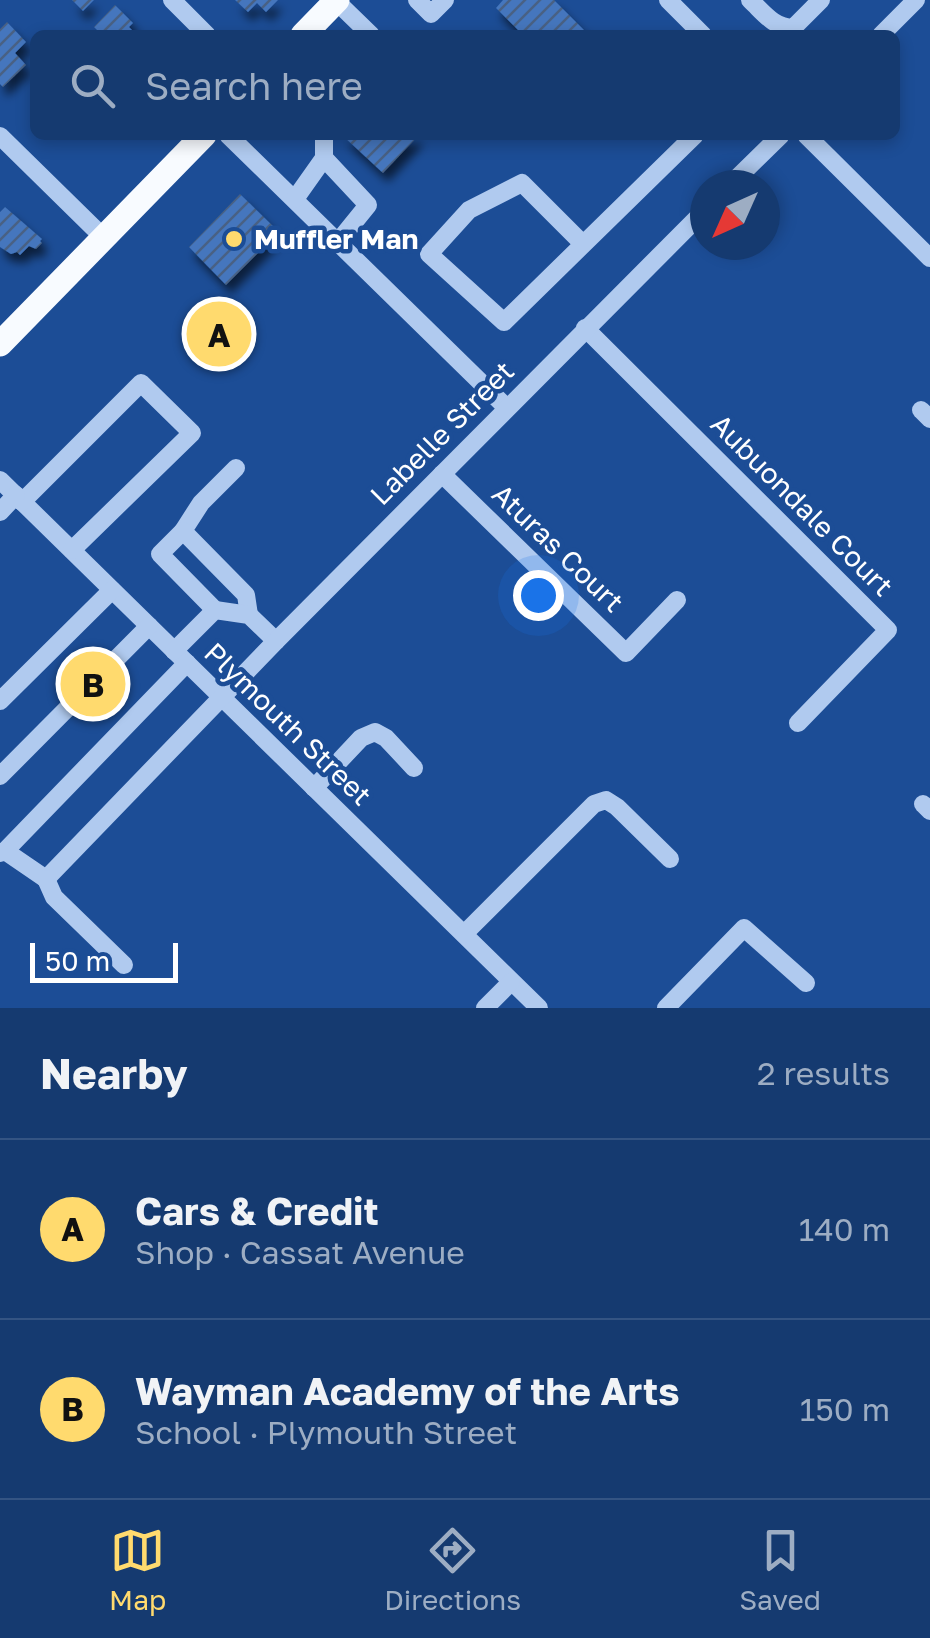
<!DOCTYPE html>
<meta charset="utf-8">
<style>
:root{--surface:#153a70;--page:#224578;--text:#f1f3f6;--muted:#9dadc3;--line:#345483;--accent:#ffda6e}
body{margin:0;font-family:"Golos Text",sans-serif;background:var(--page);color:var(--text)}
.compass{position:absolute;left:690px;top:170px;width:90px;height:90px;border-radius:50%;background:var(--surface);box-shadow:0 5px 15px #0003;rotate:225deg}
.scale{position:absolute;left:30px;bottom:25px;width:148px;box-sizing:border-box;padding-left:10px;border:5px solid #fff;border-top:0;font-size:28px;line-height:35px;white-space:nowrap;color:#fff;-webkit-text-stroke:8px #1c4d96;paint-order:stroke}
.you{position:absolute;left:538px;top:595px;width:35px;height:35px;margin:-25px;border:8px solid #fff;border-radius:50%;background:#1a73e8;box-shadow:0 0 0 15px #1a73e833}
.badge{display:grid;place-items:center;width:65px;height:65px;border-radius:50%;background:var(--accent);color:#111;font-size:32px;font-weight:700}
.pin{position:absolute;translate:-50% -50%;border:5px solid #fff;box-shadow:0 2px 10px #0006}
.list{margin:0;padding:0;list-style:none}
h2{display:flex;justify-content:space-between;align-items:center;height:130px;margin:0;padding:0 40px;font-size:42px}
h2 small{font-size:32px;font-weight:400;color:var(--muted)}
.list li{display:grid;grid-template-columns:65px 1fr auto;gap:30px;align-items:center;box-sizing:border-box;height:180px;padding:0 40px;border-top:2px solid var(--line)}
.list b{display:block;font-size:38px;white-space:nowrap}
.list p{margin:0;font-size:32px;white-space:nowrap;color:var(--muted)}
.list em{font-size:32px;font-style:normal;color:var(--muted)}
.icon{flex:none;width:55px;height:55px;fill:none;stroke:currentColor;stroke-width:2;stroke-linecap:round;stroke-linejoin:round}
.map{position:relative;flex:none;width:930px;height:1008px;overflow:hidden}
.search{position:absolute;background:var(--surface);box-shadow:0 5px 15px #0003;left:30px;right:30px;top:30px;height:110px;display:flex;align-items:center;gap:25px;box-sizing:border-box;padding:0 35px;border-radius:15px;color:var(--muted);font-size:38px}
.sheet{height:490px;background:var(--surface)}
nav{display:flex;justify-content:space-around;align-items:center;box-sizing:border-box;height:140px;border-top:2px solid var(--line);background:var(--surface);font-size:28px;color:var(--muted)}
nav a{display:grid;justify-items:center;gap:5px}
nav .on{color:var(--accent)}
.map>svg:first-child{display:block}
.building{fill:url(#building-hatch);filter:url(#shadow)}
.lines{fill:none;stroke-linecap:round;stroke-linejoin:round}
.minor{stroke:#b0caef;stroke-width:18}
.major{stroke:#f8fbff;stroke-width:25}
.poi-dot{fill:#ffda6e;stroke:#1c4d96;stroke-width:4}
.labels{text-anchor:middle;stroke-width:9;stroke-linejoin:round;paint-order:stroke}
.poi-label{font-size:28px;font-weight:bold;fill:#fff;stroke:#1c4d96;text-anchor:start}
.street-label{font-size:28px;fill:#fff;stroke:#1c4d96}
</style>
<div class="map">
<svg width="930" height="1008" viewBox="0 0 930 1008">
<defs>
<pattern id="building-hatch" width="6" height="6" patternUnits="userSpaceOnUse" patternTransform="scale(2.5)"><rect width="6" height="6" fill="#4476bd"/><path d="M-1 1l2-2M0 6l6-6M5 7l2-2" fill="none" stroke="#486184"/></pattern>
<filter id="shadow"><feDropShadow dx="5" dy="9" stdDeviation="5" flood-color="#0009"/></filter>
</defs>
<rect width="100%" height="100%" fill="#1c4d96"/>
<!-- building -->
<g class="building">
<polygon points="72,0 94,0 83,11"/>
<polygon points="235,0 278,0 266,12 257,3 248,12"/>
<polygon points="503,0 554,0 589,35 523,35 496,8"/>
<polygon points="115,5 133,23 129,27 137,35 102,35 94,27"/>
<polygon points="7,22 26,42 15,53 26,65 3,87 0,84 0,29"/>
<polygon points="342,135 419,135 383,173"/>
<polygon points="240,194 279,232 226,285 189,247"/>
<polygon points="5,207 42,239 40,241 42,243 36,249 29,246 20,255 17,252 11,254 0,247 0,212"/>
<polygon points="219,315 239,334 218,355 198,335"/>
</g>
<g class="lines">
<!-- minor -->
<g class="minor">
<polyline points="172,0 207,35"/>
<polyline points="417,0 431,14 445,0"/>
<polyline points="668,0 703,35"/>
<path d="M 750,0 C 764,13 773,27 793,28 L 821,0"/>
<polyline points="336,1 371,35"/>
<polyline points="881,35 916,0"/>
<polyline points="228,135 506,407"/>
<polyline points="324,135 324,158"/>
<polyline points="806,135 930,258"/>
<polyline points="0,136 104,238"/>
<polyline points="730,185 781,135"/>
<polyline points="295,199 324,158 368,205 338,242"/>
<polyline points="583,244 522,183 469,210 429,254 504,322 695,135"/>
<polyline points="585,328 888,630 798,723"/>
<polyline points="921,410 930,419"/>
<polyline points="236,468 201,503 183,531 246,595 249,615"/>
<polyline points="442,474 626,653 677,600"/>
<polyline points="0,480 539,1008"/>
<polyline points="22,502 141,383 192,433 72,550"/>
<polyline points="0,512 16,495"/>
<polyline points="183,531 160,554 215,610"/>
<polyline points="174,651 215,610 249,615 276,641"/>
<polyline points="0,701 112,590"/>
<polyline points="0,776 149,626"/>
<polyline points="314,788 361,738 375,732 386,738 414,768"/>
<polyline points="923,804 930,811"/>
<polyline points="5,851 187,663"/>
<polyline points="0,853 5,851 46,879 276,641 705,210"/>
<polyline points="46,879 54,897 124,965"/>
<polyline points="464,934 594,804 606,800 617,807 670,859"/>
<polyline points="485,1008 511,982"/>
<polyline points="666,1008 744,928 806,983"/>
</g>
<!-- major -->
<g class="major">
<polyline points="303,35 337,0"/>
<polyline points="0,344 204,135"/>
</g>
</g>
<!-- markers -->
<circle class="poi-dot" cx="234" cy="239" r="10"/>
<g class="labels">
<!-- poi labels -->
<g class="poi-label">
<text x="254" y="249">Muffler Man</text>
</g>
<!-- street labels -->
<g class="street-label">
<text transform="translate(442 433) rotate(-45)" y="10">Labelle Street</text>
<text transform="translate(802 505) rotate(45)" y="10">Aubuondale Court</text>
<text transform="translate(558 548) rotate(44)" y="10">Aturas Court</text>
<text transform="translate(288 724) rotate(44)" y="10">Plymouth Street</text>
</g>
</g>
</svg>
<svg class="compass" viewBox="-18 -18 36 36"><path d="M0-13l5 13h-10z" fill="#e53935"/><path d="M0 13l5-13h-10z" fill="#9dadc3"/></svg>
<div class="scale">50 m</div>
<div class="you"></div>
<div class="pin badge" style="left:219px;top:334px">A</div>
<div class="pin badge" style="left:93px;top:684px">B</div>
<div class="search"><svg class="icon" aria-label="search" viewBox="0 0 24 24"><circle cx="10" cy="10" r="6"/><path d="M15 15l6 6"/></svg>Search here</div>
</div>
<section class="sheet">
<h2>Nearby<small>2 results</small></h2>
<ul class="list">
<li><span class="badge">A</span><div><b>Cars &amp; Credit</b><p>Shop · Cassat Avenue</p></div><em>140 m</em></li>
<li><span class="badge">B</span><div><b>Wayman Academy of the Arts</b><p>School · Plymouth Street</p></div><em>150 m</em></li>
</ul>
</section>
<nav>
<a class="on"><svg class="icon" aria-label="map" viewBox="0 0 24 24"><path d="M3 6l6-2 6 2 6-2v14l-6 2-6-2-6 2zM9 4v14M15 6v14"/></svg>Map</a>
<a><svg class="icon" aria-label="directions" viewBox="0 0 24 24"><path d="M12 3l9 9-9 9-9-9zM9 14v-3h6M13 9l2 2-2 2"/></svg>Directions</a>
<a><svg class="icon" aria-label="saved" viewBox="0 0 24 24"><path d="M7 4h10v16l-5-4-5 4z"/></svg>Saved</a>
</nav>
